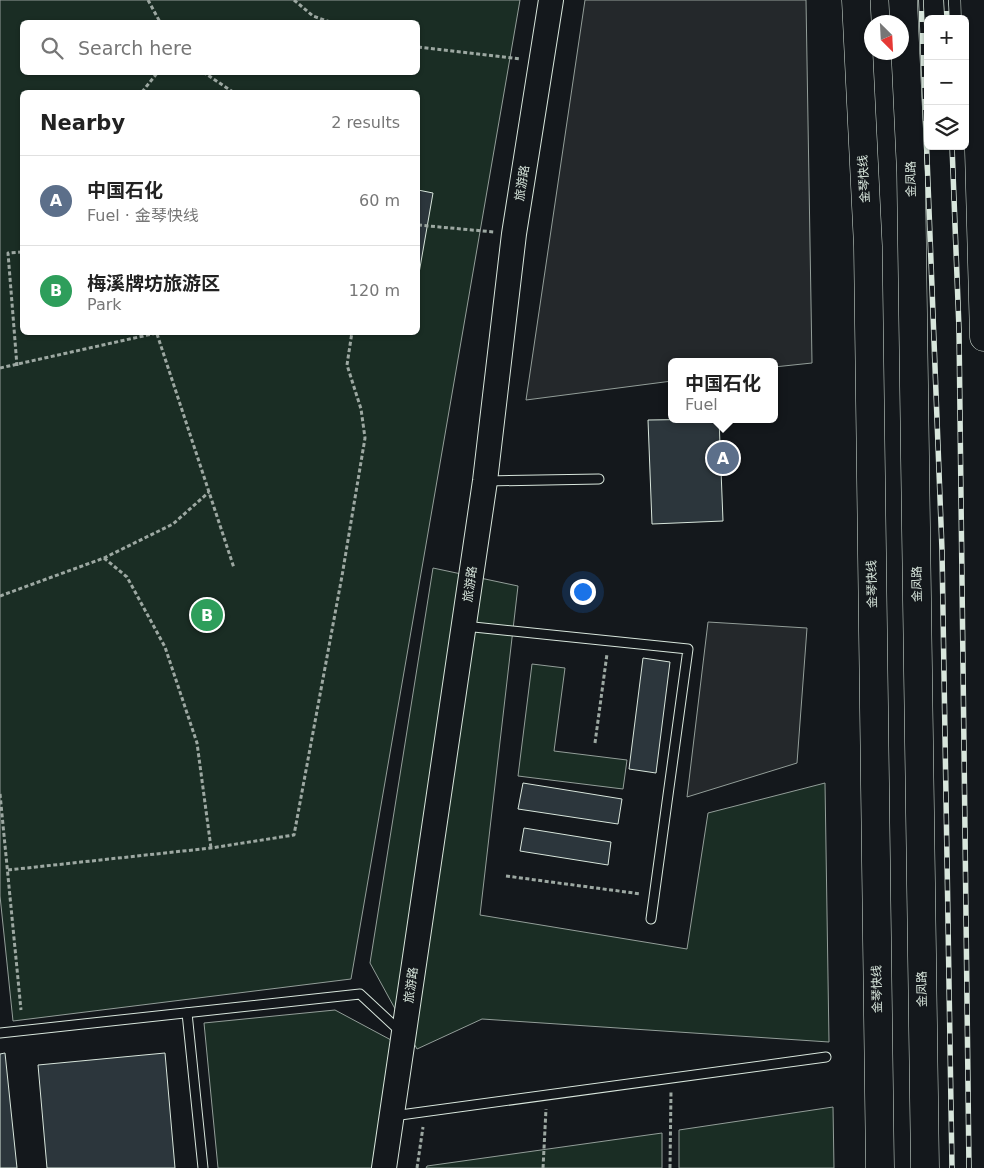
<!DOCTYPE html>
<meta charset="utf-8">
<style>
:root{--surface:#fff;--page:#f6f6f6;--text:#222;--muted:#767676;--line:#e0e0e0;--accent:#ea580c}
body{margin:0;font-family:"DejaVu Sans","Noto Sans SC",sans-serif;background:var(--page);color:var(--text)}
.controls{position:absolute;right:15px;top:15px;display:grid;overflow:hidden;border-radius:8px;box-shadow:0 1px 4px #0004}
.controls button{width:45px;height:45px;display:grid;place-items:center;padding:0;border:0;border-bottom:1px solid var(--line);background:var(--surface);color:var(--text);font:25px sans-serif}
.compass{position:absolute;left:864px;top:15px;width:45px;height:45px;border-radius:50%;background:var(--surface);box-shadow:0 1px 4px #0004;rotate:156deg}
.you{position:absolute;left:582px;top:591px;width:18px;height:18px;margin:-12px;border:4px solid #fff;border-radius:50%;background:#1a73e8;box-shadow:0 0 0 8px #1a73e833}
.badge{display:grid;place-items:center;width:32px;height:32px;border-radius:50%;background:var(--accent);color:#fff;font-size:16px;font-weight:700}
.pin{position:absolute;translate:-50% -50%;border:2px solid #fff;box-shadow:0 1px 5px #0006}
.popup{position:absolute;left:668px;top:358px;width:110px;height:65px;box-sizing:border-box;display:grid;place-content:center;border-radius:8px;background:var(--surface);filter:drop-shadow(0 1px 4px #0005);font-size:16px;white-space:nowrap;color:var(--muted)}
.popup b{font-size:19px;color:var(--text)}
.popup::after{content:'';position:absolute;left:50%;top:100%;margin-left:-10px;border:10px solid transparent;border-top-color:var(--surface)}
.list{margin:0;padding:0;list-style:none}
h2{display:flex;justify-content:space-between;align-items:center;height:65px;margin:0;padding:0 20px;font-size:21px}
h2 small{font-size:16px;font-weight:400;color:var(--muted)}
.list li{display:grid;grid-template-columns:32px 1fr auto;gap:15px;align-items:center;box-sizing:border-box;height:90px;padding:0 20px;border-top:1px solid var(--line)}
.list b{display:block;font-size:19px;white-space:nowrap}
.list p{margin:0;font-size:16px;white-space:nowrap;color:var(--muted)}
.list em{font-size:16px;font-style:normal;color:var(--muted)}
.icon{flex:none;width:28px;height:28px;fill:none;stroke:currentColor;stroke-width:2;stroke-linecap:round;stroke-linejoin:round}
.map{position:relative;flex:none;width:984px;height:1168px;overflow:hidden}
.search{position:absolute;background:var(--surface);box-shadow:0 1px 4px #0004;left:20px;top:20px;width:400px;height:55px;display:flex;align-items:center;gap:12px;box-sizing:border-box;padding:0 18px;border-radius:8px;color:var(--muted);font-size:19px}
.panel{position:absolute;background:var(--surface);box-shadow:0 1px 4px #0004;left:20px;top:90px;width:400px;height:245px;border-radius:8px}
.map>svg:first-child{display:block}
.green{fill:#1a2d24;stroke:#939e99;fill-rule:evenodd}
.parking{fill:#24282b;stroke:#939e99}
.building{fill:#2c363c;stroke:#d8e6dc}
.lines{fill:none;stroke-linecap:round;stroke-linejoin:round}
.service-casing{stroke:#d8e6dc;stroke-width:11}
.tertiary-casing{stroke:#d8e6dc;stroke-width:26}
.primary-casing{stroke:#d8e6dc;stroke-width:29}
.trunk-casing{stroke:#d8e6dc;stroke-width:29}
.path{stroke:#9da8a2;stroke-width:3;stroke-dasharray:4 2.5;stroke-linecap:butt}
.service{stroke:#14181c;stroke-width:9}
.tertiary{stroke:#14181c;stroke-width:24}
.primary{stroke:#14181c;stroke-width:28}
.trunk{stroke:#14181c;stroke-width:28}
.rail-casing{stroke:#d8e6dc;stroke-width:5.5}
.rail{stroke:#14181c;stroke-width:4;stroke-dasharray:11;stroke-linecap:butt}
.labels{text-anchor:middle;stroke-width:4;stroke-linejoin:round;paint-order:stroke}
.street-label{font-size:12px;fill:#d8e6dc;stroke:#14181c}
</style>
<div class="map">
<svg width="984" height="1168" viewBox="0 0 984 1168">
<rect width="100%" height="100%" fill="#14181c"/>
<!-- green -->
<g class="green">
<path d="M 0,0 L 520,0 L 351,979 L 13,1021 L 0,896 ZM 22,22 L 418,22 L 418,72 L 22,72 ZM 22,92 L 418,92 L 418,332 L 22,332 Z"/>
<polygon points="433,568 518,586 480,915 687,949 708,813 825,783 829,1042 482,1019 417,1049 370,963"/>
<polygon points="532,664 565,668 554,751 627,760 623,789 518,776"/>
<polygon points="335,1010 391,1040 372,1168 218,1168 204,1023"/>
<polygon points="833,1107 834,1168 679,1168 679,1130"/>
<polygon points="662,1133 662,1168 426,1168 427,1166"/>
</g>
<!-- parking -->
<g class="parking">
<polygon points="585,0 806,0 812,363 774,367 774,362 672,362 672,381 526,400"/>
<polygon points="708,622 807,628 797,763 687,797"/>
</g>
<!-- building -->
<g class="building">
<polygon points="418,190 433,193 418,279"/>
<polygon points="719,419 723,521 652,524 648,420"/>
<polygon points="643,658 670,662 656,773 629,769"/>
<polygon points="523,783 622,799 618,824 518,809"/>
<polygon points="524,828 611,842 608,865 520,851"/>
<polygon points="5,1053 17,1168 0,1168 0,1054"/>
<polygon points="165,1053 175,1168 47,1168 38,1065"/>
</g>
<g class="lines">
<!-- service casing -->
<g class="service-casing">
<g id="service">
<polyline points="487,481 599,479"/>
<polyline points="464,626 688,649 651,919"/>
<polyline points="187,1013 203,1168"/>
<polyline points="0,1033 360,994 402,1033"/>
<polyline points="393,1116 826,1057"/>
</g>
</g>
<!-- tertiary casing -->
<g class="tertiary-casing">
<polyline id="tertiary" points="384,1168 485,481 514,234 551,0"/>
</g>
<!-- primary casing -->
<g class="primary-casing">
<g id="primary">
<polyline points="903,0 911,172 925,1168"/>
<polyline points="975,0 984,337"/>
</g>
</g>
<!-- trunk casing -->
<g class="trunk-casing">
<polyline id="trunk" points="856,0 868,246 880,1168"/>
</g>
<!-- path -->
<g class="path">
<polyline points="148,0 160,22"/>
<polyline points="294,0 313,16 330,22"/>
<polyline points="418,47 521,59"/>
<polyline points="203,72 233,92"/>
<polyline points="142,92 158,72"/>
<polyline points="418,225 494,232"/>
<polyline points="157,334 234,568"/>
<polyline points="17,366 8,253 22,252"/>
<polyline points="0,368 161,332"/>
<polyline points="104,558 127,577 165,647 197,743 211,848"/>
<polyline points="0,596 104,558 173,524 209,492"/>
<polyline points="595,743 607,654"/>
<polyline points="0,794 21,1010"/>
<polyline points="8,870 211,848 294,835 342,576 365,438 361,409 347,365 352,332"/>
<polyline points="506,876 641,894"/>
<polyline points="417,1168 423,1127"/>
<polyline points="543,1168 546,1109"/>
<polyline points="670,1168 671,1091"/>
</g>
<!-- service -->
<use href="#service" class="service"/>
<!-- tertiary -->
<use href="#tertiary" class="tertiary"/>
<!-- primary -->
<use href="#primary" class="primary"/>
<!-- trunk -->
<use href="#trunk" class="trunk"/>
<!-- rail casing -->
<g class="rail-casing">
<g id="rail">
<polyline points="921,0 942,550 952,1168"/>
<polyline points="946,0 947,19"/>
<polyline points="952,146 959,329 969,1168"/>
</g>
</g>
<!-- rail -->
<use href="#rail" class="rail"/>
</g>
<g class="labels">
<!-- street labels -->
<g class="street-label">
<text transform="translate(864 179) rotate(-93)" y="4">金琴快线</text>
<text transform="translate(911 179) rotate(-91)" y="4">金凤路</text>
<text transform="translate(522 183) rotate(-81)" y="4">旅游路</text>
<text transform="translate(470 584) rotate(-82)" y="4">旅游路</text>
<text transform="translate(872 584) rotate(-91)" y="4">金琴快线</text>
<text transform="translate(917 584) rotate(-91)" y="4">金凤路</text>
<text transform="translate(411 985) rotate(-82)" y="4">旅游路</text>
<text transform="translate(877 989) rotate(-91)" y="4">金琴快线</text>
<text transform="translate(922 989) rotate(-91)" y="4">金凤路</text>
</g>
</g>
</svg>
<div class="controls">
<button>+</button>
<button>−</button>
<button><svg class="icon" aria-label="layers" viewBox="0 0 24 24"><path d="M12 4l9 5-9 5-9-5zM3 14l9 5 9-5"/></svg></button>
</div>
<svg class="compass" viewBox="-18 -18 36 36"><path d="M0-13l5 13h-10z" fill="#e53935"/><path d="M0 13l5-13h-10z" fill="#767676"/></svg>
<div class="you"></div>
<div class="pin badge" style="left:723px;top:458px;background:#5c6f8a">A</div>
<div class="popup"><b>中国石化</b>Fuel</div>
<div class="pin badge" style="left:207px;top:615px;background:#2e9e5b">B</div>
<div class="search"><svg class="icon" aria-label="search" viewBox="0 0 24 24"><circle cx="10" cy="10" r="6"/><path d="M15 15l6 6"/></svg>Search here</div>
<section class="panel">
<h2>Nearby<small>2 results</small></h2>
<ul class="list">
<li><span class="badge" style="background:#5c6f8a">A</span><div><b>中国石化</b><p>Fuel · 金琴快线</p></div><em>60 m</em></li>
<li><span class="badge" style="background:#2e9e5b">B</span><div><b>梅溪牌坊旅游区</b><p>Park</p></div><em>120 m</em></li>
</ul>
</section>
</div>
